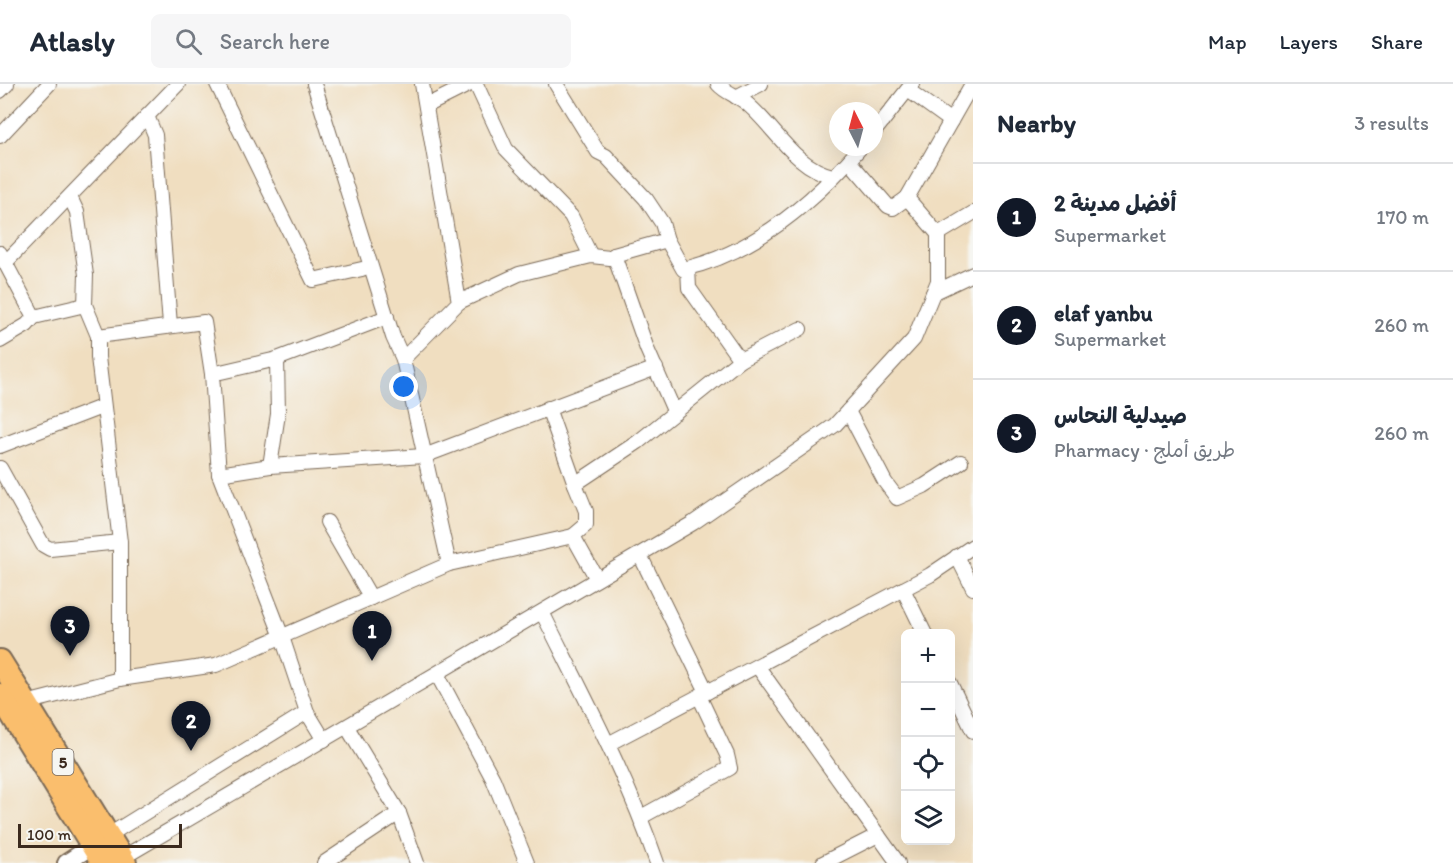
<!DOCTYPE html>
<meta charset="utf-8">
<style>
:root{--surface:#fff;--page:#f6f6f7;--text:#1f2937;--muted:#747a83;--line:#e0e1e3;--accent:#111827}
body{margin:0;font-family:Itim,"Playpen Sans Arabic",sans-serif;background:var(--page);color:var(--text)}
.controls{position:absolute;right:18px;bottom:18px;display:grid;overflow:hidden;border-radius:9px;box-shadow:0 6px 24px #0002}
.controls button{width:54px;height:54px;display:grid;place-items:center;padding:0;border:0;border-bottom:2px solid var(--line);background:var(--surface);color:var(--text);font:30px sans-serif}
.compass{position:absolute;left:829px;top:18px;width:54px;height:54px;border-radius:50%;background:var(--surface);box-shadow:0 6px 24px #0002;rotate:354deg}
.scale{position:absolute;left:18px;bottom:15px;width:164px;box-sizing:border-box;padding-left:6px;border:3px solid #3b2a1e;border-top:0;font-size:16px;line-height:21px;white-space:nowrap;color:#3b2a1e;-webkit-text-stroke:4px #f6f6f2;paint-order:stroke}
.you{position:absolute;left:404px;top:303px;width:21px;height:21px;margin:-15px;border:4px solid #fff;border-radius:50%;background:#1a73e8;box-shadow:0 0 0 9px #1a73e833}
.badge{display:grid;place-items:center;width:39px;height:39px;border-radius:50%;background:var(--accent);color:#fff;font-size:20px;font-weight:700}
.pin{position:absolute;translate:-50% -50px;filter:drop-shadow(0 2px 3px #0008)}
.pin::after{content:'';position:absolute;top:32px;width:21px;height:18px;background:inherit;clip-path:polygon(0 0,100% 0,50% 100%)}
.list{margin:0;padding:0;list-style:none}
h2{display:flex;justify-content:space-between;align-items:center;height:78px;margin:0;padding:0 24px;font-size:26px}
h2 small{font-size:20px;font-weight:400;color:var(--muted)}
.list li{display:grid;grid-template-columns:39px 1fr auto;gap:18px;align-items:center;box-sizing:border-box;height:108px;padding:0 24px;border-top:2px solid var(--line)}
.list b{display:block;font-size:22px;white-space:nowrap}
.list p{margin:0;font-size:20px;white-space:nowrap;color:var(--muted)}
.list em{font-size:20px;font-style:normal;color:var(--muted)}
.icon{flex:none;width:33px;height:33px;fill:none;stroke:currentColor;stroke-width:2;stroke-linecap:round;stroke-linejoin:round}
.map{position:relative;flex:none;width:973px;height:779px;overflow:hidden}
header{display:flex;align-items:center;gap:36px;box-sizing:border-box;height:84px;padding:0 30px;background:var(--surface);border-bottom:2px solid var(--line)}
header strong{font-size:28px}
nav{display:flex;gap:33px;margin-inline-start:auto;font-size:21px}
.search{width:420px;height:54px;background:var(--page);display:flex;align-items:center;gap:15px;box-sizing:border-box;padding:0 21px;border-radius:9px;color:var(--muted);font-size:22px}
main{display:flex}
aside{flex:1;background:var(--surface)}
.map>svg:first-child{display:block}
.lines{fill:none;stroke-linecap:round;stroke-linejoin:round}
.minor-casing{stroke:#7a6957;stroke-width:16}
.tertiary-casing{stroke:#7a6957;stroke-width:20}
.trunk-casing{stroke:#7a6957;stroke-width:26}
.minor{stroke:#fff;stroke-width:14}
.tertiary{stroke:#fff;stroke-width:16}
.trunk{stroke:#fabe6d;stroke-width:22}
.labels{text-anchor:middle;stroke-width:4.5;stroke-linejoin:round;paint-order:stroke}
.shield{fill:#f6f6f2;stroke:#73675e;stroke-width:1.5}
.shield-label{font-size:16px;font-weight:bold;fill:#3b2a1e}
</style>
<header>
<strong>Atlasly</strong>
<div class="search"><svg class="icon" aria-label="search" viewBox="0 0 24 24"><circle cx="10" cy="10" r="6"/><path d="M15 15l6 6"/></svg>Search here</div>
<nav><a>Map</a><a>Layers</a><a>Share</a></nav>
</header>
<main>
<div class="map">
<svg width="973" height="779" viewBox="0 0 973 779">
<rect width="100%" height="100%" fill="#f6f6f2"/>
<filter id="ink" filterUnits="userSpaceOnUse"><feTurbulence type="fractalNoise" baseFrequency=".0167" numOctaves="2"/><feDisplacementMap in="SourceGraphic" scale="12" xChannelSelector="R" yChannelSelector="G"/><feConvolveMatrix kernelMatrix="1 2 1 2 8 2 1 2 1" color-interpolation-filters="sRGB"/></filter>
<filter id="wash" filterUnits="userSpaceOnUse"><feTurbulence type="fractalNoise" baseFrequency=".008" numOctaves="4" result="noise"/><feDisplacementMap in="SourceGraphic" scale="24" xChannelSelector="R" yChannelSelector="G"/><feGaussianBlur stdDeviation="1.35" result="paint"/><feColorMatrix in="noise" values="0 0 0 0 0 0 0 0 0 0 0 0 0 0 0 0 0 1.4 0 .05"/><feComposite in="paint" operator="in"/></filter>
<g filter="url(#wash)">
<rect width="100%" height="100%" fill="#f0dec0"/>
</g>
<g filter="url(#ink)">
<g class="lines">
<!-- minor casing -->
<g class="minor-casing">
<g id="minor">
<polyline points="217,0 313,196 362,185"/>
<polyline points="314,0 393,253 403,275 449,480"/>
<polyline points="476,0 506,65 571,132 591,172"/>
<path d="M 556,0 L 598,68 L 606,72 L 646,115 L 662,139 L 667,156 L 683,185 C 753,170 815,116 861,63"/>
<path d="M 718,0 C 726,9 736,11 745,18 C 774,41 794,84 833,92"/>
<polyline points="908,6 951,37"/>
<polyline points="0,7 7,0"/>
<polyline points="736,13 761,0"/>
<polyline points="426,22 470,0"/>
<polyline points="147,32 155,51 170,241"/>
<polyline points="874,48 912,0"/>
<polyline points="0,52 49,0"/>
<polyline points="849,77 888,122 893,124 907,114"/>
<polyline points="70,113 77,128 86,191 85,221 98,252"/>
<polyline points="938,150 973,129"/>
<polyline points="667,156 614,171 647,265 675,329"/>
<polyline points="0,169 34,233"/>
<polyline points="6,178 178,0"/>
<polyline points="933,209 973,190"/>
<polyline points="459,218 519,190 591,172 610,174 614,171"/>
<polyline points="0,257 27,241 34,233 85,221"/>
<polyline points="403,275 459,218 422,0"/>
<polyline points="740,276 800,245"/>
<polyline points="212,290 277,275 387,233"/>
<polyline points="548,324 575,400"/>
<polyline points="848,327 885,398 897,414 924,402 961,378"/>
<polyline points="0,362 99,324"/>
<polyline points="270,382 278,330 277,275"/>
<polyline points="0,384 43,461 50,465 120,458"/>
<polyline points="219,390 270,382 424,372 656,284"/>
<polyline points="327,438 371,514"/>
<polyline points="573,452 586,441 586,427 575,400 638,358 740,276 689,204 688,184"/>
<polyline points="640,471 707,608"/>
<polyline points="957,472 973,504"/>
<polyline points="903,505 925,550"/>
<path d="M 542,528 C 583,610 627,692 657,779"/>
<polyline points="758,583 898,779"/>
<polyline points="437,590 493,695 527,779"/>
<polyline points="120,595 120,458 98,273 98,252 204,238 212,290 219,390 282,553 307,628 324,656"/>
<polyline points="950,599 973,647"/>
<polyline points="26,619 120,595 216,581 449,480 573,452 597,495"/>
<polyline points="347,643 399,729 417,779"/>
<polyline points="608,660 930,491 973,462"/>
<polyline points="641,733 730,684 727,671 699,612"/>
<polyline points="109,751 307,628"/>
<polyline points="122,774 693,439 835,341 914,255 938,197 938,150 907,114 972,0"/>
<polyline points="324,779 399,729"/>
<polyline points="823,779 878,751"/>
</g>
</g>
<!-- tertiary casing -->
<g class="tertiary-casing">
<polyline id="tertiary" points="66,779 101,756"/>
</g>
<!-- trunk casing -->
<g class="trunk-casing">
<g id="trunk">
<polyline points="0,577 125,779"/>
<polyline points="0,611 103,779"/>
</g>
</g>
<!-- minor -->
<use href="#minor" class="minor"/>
<!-- tertiary -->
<use href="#tertiary" class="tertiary"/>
<!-- trunk -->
<use href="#trunk" class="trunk"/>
</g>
</g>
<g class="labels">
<!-- shield labels -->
<rect class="shield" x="52.5" y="665" width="21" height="26" rx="4.5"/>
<g class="shield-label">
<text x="63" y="684">5</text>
</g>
</g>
</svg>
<div class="controls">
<button>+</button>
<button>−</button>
<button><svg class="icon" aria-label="locate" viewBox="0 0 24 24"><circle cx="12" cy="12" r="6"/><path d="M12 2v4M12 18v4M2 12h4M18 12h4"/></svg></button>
<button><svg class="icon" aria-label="layers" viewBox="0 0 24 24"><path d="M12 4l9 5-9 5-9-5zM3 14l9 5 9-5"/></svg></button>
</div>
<svg class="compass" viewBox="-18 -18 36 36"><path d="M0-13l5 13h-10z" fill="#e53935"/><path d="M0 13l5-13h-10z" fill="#747a83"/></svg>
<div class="scale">100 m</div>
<div class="you"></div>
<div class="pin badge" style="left:372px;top:577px">1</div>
<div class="pin badge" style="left:191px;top:667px">2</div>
<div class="pin badge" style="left:70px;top:572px">3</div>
</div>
<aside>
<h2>Nearby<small>3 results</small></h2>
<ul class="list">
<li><span class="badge">1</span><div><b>2 أفضل مدينة</b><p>Supermarket</p></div><em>170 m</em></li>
<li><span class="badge">2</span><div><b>elaf yanbu</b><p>Supermarket</p></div><em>260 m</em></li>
<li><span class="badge">3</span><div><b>صيدلية النحاس</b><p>Pharmacy · طريق أملج</p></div><em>260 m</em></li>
</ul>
</aside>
</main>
